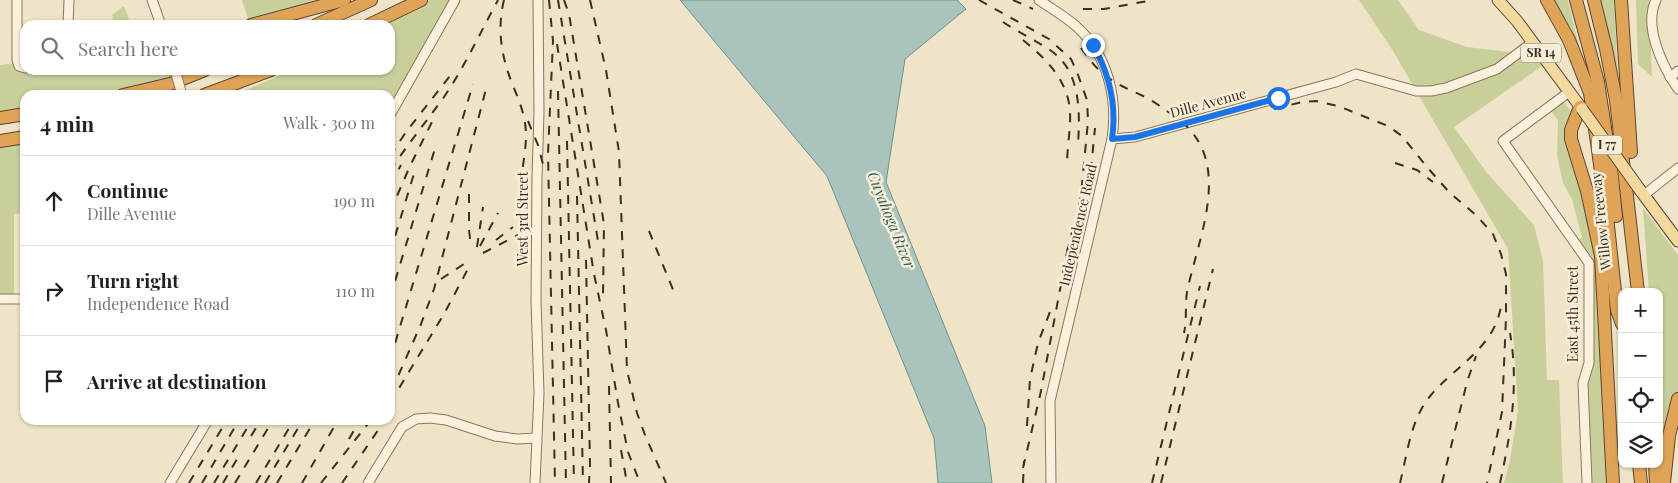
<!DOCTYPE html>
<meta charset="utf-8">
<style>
:root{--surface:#fff;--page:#f6f6f6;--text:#202124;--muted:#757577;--line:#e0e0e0}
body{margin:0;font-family:"Playfair Display",serif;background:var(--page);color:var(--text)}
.controls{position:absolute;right:15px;bottom:15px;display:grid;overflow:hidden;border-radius:10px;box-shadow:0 1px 4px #0004}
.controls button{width:45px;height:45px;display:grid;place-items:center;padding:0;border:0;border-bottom:1px solid var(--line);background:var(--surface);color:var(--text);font:25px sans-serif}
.stop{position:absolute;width:15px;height:15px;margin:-11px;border:4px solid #1a73e8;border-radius:50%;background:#fff}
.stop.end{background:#1a73e8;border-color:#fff;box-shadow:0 1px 5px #0008}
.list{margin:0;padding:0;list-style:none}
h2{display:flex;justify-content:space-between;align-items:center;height:65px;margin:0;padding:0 20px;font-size:21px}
h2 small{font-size:16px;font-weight:400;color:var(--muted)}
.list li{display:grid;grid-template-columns:32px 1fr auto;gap:15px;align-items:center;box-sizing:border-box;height:90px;padding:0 20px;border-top:1px solid var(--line)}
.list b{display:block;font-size:19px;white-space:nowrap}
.list p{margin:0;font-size:16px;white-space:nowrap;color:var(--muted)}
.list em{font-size:16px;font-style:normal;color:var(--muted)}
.icon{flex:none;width:28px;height:28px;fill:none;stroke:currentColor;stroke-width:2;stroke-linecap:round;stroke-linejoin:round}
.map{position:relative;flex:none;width:1678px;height:483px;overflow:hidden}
.search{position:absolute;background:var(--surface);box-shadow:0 1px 4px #0004;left:20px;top:20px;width:375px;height:55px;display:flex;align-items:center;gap:12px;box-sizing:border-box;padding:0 18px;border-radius:15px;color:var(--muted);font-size:19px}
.panel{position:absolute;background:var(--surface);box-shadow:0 1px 4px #0004;left:20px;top:90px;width:375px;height:335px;border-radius:15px}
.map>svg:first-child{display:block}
.green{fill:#c9cf9b}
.water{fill:#a9c4bc;stroke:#6f938a}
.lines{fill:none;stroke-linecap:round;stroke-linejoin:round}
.minor-casing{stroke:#8d765c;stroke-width:11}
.major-casing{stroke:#5b4430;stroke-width:13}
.highway-casing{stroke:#5b4430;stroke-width:14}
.minor{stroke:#faf1dc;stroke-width:9}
.major{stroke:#f3d9a0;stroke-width:11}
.highway{stroke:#e0a458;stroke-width:12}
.rail{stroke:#3d2e20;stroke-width:2;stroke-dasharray:9 9;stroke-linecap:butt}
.minor-bridge-casing{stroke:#8d765c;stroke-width:11;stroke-linecap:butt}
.major-bridge-casing{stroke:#5b4430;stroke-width:13;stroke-linecap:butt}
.minor-bridge{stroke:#faf1dc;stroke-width:9}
.major-bridge{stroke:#f3d9a0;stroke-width:11}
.route{stroke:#1a73e8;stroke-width:6}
.labels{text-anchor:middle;stroke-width:5;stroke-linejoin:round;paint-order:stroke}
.shield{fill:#f7eed8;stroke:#756857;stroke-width:1}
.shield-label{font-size:12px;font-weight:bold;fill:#3d2e20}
.street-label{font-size:14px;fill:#3d2e20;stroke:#f7eed8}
.water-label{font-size:15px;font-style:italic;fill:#2f5d5a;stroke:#f7eed8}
</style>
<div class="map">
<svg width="1678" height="483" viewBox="0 0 1678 483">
<rect width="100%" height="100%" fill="#f0e4c8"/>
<!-- green -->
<g class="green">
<polygon points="242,0 325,0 250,25"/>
<polygon points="430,0 455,0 390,115 390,95 234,95 292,70 390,70 390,25 380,25"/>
<polygon points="1359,0 1398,0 1419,30 1467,47 1519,53 1533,42 1548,62 1454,127 1487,173 1534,225 1543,261 1547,380 1559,380 1563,483 1504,483 1510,460 1518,411 1508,249 1393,51"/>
<polygon points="1551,0 1568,0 1583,63"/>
<polygon points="1599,0 1614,0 1618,77"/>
<polygon points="1636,0 1649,0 1652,77 1638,64"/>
<polygon points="124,6 130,22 127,25 114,25 112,15"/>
<polygon points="18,63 25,70 175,70 178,82 131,95 25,95 25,116 0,120 0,65"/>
<polygon points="1564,102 1572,113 1598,237 1613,483 1591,483 1586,383 1589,263 1576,243 1582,237 1572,199 1563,183 1557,156 1558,120 1551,111"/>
<polygon points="25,142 25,213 14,214 14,299 0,299 0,147"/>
<polygon points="1643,208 1678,255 1678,400 1663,459 1659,459 1659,292 1649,292"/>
</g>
<!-- water -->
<polygon class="water" points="680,0 957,0 966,9 905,59 886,182 985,426 992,483 938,483 934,438 827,176"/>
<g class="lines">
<!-- minor casing -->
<g class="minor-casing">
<g id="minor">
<polyline points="17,0 17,60 19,66 25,68"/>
<polyline points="152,0 161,25"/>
<path d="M 1039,0 C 1052,9 1066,17 1077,27 C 1108,55 1118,99 1112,139 L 1050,401 L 1051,483"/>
<path d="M 1656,0 C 1643,27 1663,67 1678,89"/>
<polyline points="68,25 69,0"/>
<polyline points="1670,77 1678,71"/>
<polyline points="1569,92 1503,141 1589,263 1589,363 1583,383 1587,483"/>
<polyline points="390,115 455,0"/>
<polyline points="1112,139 1135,137 1336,82 1356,74 1416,91 1431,91 1446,88 1497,69 1533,42"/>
<polyline points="1644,195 1678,168"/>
<polyline points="0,299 25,299"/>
<polyline points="170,483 208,420"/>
<polyline points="368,483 402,427 416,419 430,418 446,420 495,436 517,439 536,438"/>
<polyline points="535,483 539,393 536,301 537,178 539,112 538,0"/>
</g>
</g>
<!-- major casing -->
<g class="major-casing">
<g id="major">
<polyline points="1498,0 1517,21 1582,109"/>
<polyline points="1640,190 1678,241"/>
</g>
</g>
<!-- highway casing -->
<g class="highway-casing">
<g id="highway">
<polyline points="1547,0 1569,40 1590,93 1606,207 1617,310 1622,324"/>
<polyline points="1576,0 1598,82 1611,167 1616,216"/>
<polyline points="1594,0 1606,49 1616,100 1638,292"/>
<polyline points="1621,0 1631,152"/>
<polyline points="251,25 344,0"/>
<polyline points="316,25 371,0"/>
<polyline points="369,25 421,0"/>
<polyline points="123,95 170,84 205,70"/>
<polyline points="204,95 271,70"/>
<polyline points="1580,107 1571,130 1571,139 1587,191 1601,256 1613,483"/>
<polyline points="0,118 25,114"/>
<polyline points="0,141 25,137"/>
<polyline points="1639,464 1641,483"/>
<polyline points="1655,464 1656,483"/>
<polyline points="1664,483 1669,436 1678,399"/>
</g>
</g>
<!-- minor -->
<use href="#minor" class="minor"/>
<!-- major -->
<use href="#major" class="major"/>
<!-- highway -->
<use href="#highway" class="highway"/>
<!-- rail -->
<g class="rail">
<path d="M 504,0 C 497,28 501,56 512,83 C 517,96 523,109 525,123 C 528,142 523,162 521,181"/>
<polyline points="549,0 553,41 548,154 555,483"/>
<polyline points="558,0 599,247"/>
<polyline points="564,0 569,14 604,224 603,294"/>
<polyline points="590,0 606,70 619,152 627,370 637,413 645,435 666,483"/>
<polyline points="979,0 1049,39 1071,59 1077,72 1087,100 1088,121 1081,195 1074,231"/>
<polyline points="1013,0 1033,9"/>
<polyline points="1083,9 1104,9 1153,0"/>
<path d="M 1003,22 C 1018,32 1035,40 1050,50 C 1081,71 1080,111 1078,145"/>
<path d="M 1023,40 C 1046,59 1067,79 1070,110 C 1071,127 1067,148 1067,165"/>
<polyline points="557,44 594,274 606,330 618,403 628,452 640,483"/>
<path d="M 1081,48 C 1089,59 1097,70 1109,78 C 1119,86 1131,90 1143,96 C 1154,101 1164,109 1174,116 C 1236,158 1199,234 1187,292 C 1185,305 1187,319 1184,333"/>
<polyline points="558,91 566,483"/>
<polyline points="1274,109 1302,102 1316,101 1338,106 1388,126 1402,136 1427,167 1449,192 1477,216 1493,234 1501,254 1506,274 1506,318 1502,412 1487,483"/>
<polyline points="528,121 538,145 544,168"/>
<polyline points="567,141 574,483"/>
<polyline points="390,156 406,132 453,72"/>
<polyline points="1395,163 1417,170 1433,182"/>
<path d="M 390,171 C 407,145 426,122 444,97 C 465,66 480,33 498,0"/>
<polyline points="390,185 401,165"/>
<polyline points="1089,189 1095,128"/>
<polyline points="469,194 469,230 471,247"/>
<polyline points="577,196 583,483"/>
<polyline points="390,212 410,166 434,118"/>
<polyline points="649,231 674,292"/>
<polyline points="496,240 513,227"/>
<polyline points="480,246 498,213"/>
<polyline points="477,247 483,207"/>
<polyline points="390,253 416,167"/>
<polyline points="483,253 518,235"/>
<polyline points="1067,253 1074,224"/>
<polyline points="586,260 590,465 589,483"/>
<polyline points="441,279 464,264"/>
<polyline points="390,298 436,145"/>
<polyline points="390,360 473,84"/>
<polyline points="609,386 611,483"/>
<polyline points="390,391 396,381 421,324 434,289 486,89"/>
<polyline points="390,403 444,314 469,267"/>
<polyline points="1027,426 1030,379 1038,343 1053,304"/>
<polyline points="251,436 261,420"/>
<polyline points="349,439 360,420"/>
<polyline points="621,450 627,483"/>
<polyline points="1023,468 1041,391 1068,247"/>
<polyline points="189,483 227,420"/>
<polyline points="202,483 239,420"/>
<polyline points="214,483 252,420"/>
<polyline points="223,483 237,459"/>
<polyline points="235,483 273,420"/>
<polyline points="256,483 294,420"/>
<polyline points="265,483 303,420"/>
<polyline points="277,483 315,420"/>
<polyline points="302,483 338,420"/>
<polyline points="321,483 371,420"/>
<polyline points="342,483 385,420"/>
<polyline points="1023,483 1024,461"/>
<polyline points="1152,483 1200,286"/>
<polyline points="1161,483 1213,269"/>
<path d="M 1400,483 C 1407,455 1410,424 1427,400 C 1452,367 1494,350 1501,306"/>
<polyline points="1442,483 1467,382 1476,356"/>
<path d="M 1500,483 C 1511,433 1519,384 1510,333"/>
</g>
<!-- minor-bridge casing -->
<g class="minor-bridge-casing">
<polyline id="minor-bridge" points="175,70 182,95"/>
</g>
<!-- major-bridge casing -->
<g class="major-bridge-casing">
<polyline id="major-bridge" points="1582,109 1640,190"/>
</g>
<!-- minor-bridge -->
<use href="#minor-bridge" class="minor-bridge"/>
<!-- major-bridge -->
<use href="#major-bridge" class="major-bridge"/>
</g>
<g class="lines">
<!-- route -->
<path class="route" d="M 1093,45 C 1110,75 1117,105 1112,139 L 1135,137 L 1278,98"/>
</g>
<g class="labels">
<!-- shield labels -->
<g class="shield">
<rect x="1521" y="43.5" width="40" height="19" rx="4"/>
<rect x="1592" y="135.5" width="30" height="19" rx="4"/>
</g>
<g class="shield-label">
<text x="1541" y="57">SR 14</text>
<text x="1607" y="149">I 77</text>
</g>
<!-- street labels -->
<g class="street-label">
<text transform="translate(1208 103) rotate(-15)" y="5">Dille Avenue</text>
<text transform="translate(523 219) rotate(-90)" y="5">West 3rd Street</text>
<text transform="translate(1601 221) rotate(-96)" y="5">Willow Freeway</text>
<text transform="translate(1078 225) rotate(-77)" y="5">Independence Road</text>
<text transform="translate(1573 314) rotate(-90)" y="5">East 45th Street</text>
</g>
<!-- water labels -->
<g class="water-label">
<text transform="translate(891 220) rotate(68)" y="5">Cuyahoga River</text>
</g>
</g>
</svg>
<div class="controls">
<button>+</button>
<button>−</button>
<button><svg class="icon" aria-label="locate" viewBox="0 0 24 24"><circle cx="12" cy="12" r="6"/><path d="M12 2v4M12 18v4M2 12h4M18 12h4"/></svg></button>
<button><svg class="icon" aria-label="layers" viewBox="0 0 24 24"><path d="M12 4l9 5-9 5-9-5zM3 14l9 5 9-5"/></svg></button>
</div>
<div class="stop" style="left:1278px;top:98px"></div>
<div class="stop end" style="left:1093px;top:45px"></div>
<div class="search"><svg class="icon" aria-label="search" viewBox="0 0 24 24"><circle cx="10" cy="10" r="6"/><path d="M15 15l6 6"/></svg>Search here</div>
<section class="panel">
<h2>4 min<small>Walk · 300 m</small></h2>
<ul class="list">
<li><svg class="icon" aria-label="ahead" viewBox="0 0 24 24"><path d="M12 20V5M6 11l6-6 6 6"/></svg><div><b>Continue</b><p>Dille Avenue</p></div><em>190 m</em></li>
<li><svg class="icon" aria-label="right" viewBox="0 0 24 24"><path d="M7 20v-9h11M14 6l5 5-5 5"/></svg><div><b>Turn right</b><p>Independence Road</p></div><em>110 m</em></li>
<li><svg class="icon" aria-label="arrive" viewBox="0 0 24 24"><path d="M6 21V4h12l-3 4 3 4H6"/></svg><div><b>Arrive at destination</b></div></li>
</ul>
</section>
</div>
